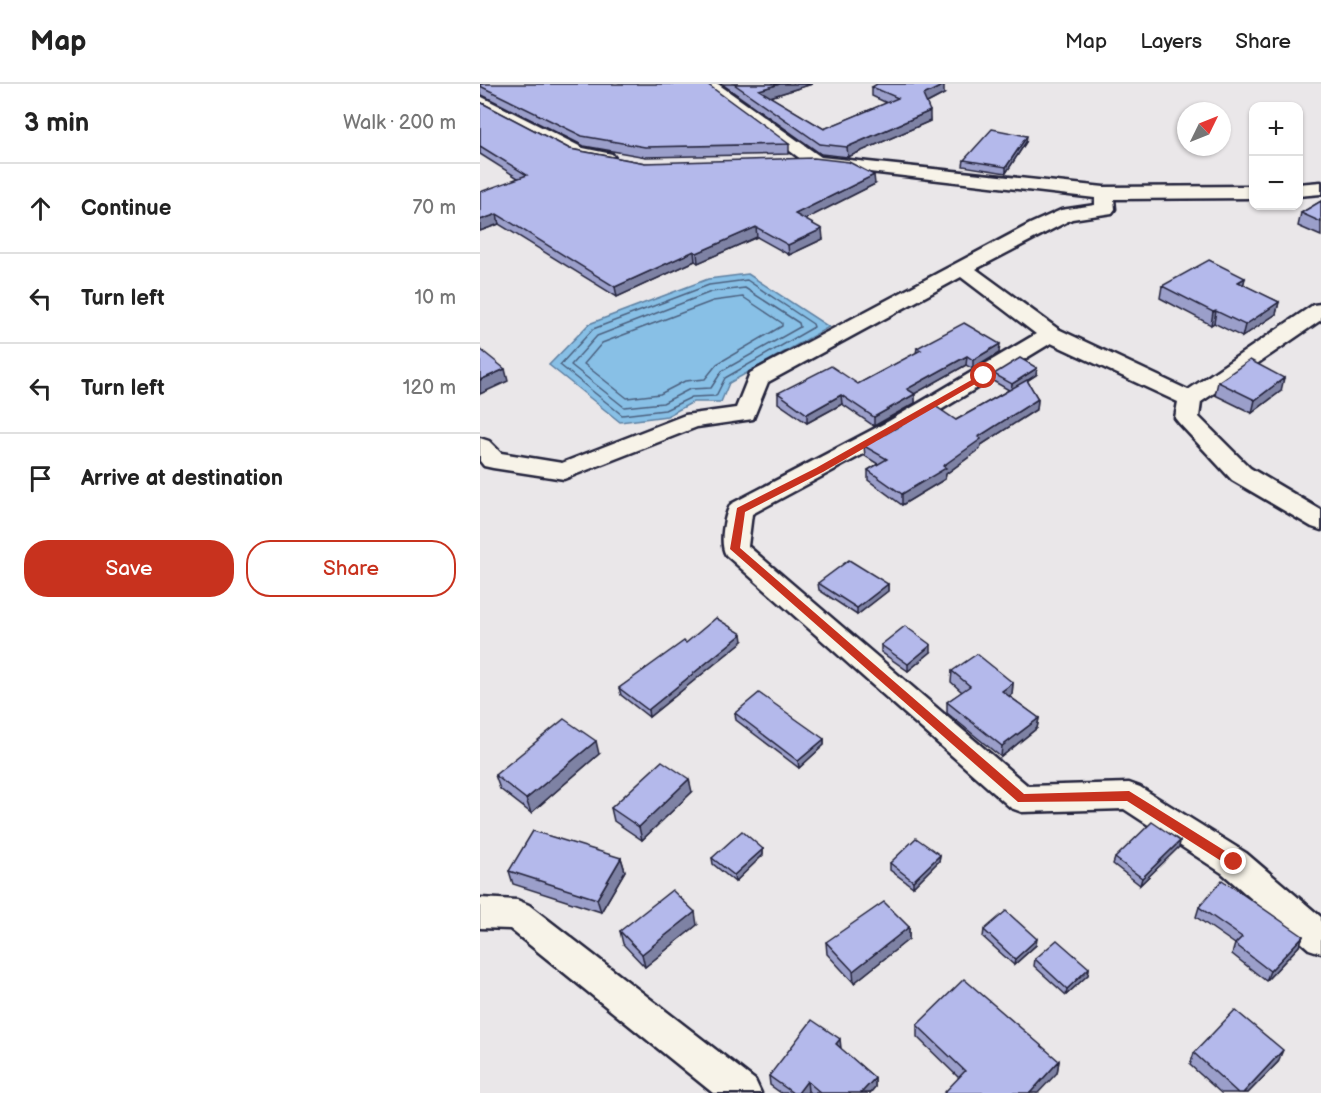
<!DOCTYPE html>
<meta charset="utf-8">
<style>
:root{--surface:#fff;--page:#f6f6f6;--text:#222;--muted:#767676;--line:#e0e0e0;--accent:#c8321e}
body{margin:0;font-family:"Balsamiq Sans",sans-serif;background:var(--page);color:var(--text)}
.controls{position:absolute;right:18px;top:18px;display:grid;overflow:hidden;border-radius:12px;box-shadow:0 2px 4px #0004}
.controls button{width:54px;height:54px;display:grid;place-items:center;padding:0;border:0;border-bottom:2px solid var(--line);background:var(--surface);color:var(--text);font:30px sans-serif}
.compass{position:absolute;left:697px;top:18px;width:54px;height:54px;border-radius:50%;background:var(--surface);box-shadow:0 2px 4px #0004;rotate:47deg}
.stop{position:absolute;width:18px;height:18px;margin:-14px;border:4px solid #c8321e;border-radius:50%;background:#fff}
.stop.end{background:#c8321e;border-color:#fff;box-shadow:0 2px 6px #0008}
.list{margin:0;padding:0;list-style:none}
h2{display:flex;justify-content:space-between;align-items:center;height:78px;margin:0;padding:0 24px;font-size:26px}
h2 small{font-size:20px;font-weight:400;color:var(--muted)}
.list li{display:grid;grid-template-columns:39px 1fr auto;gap:18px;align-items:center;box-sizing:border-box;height:90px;padding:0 24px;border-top:2px solid var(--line)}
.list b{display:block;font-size:22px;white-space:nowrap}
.list em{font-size:20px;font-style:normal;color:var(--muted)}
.actions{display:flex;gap:12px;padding:18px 24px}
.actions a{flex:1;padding:14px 0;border:2px solid var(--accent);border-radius:24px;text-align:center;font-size:21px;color:var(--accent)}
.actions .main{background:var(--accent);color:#fff}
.icon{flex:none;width:33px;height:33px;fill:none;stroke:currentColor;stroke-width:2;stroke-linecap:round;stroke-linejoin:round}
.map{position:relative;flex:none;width:841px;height:1009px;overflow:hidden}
header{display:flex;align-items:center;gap:36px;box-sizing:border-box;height:84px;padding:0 30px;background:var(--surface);border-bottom:2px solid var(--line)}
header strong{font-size:28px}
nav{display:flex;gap:33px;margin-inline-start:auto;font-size:21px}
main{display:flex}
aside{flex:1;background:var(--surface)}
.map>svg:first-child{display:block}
.water{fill:#88c0e6;stroke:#5f81a2;stroke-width:1.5}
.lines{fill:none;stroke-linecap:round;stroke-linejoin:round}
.shore{stroke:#4b617f;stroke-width:1.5}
.minor-casing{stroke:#22223b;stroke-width:5}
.minor{fill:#f7f3e8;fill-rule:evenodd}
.wall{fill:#9b9fca;stroke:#22223b;stroke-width:1.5}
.shaded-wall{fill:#7e82a4;stroke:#22223b;stroke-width:1.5}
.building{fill:#b4b9eb;stroke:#22223b;stroke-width:1.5}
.route{fill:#c8321e}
</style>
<header>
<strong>Map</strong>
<nav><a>Map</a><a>Layers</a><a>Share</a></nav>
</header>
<main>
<aside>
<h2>3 min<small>Walk · 200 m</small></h2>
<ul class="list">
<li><svg class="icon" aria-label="ahead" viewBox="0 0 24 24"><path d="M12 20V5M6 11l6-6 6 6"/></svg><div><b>Continue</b></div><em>70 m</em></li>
<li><svg class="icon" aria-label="left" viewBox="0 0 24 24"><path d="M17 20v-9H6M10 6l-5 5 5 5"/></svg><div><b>Turn left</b></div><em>10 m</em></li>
<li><svg class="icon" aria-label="left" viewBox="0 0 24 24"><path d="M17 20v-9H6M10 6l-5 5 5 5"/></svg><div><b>Turn left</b></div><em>120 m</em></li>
<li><svg class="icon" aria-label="arrive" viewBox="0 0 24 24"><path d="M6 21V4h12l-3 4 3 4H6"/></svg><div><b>Arrive at destination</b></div></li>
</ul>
<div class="actions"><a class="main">Save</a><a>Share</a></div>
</aside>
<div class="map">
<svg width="841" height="1009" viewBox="0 0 841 1009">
<rect width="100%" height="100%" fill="#eae7e9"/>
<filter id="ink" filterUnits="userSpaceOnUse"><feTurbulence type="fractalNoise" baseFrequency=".0167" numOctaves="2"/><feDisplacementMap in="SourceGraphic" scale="12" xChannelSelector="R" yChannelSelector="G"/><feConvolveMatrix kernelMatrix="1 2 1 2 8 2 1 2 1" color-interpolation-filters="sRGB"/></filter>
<g filter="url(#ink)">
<!-- water -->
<polygon class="water" points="268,190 349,243 249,299 241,318 213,318 187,332 140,338 69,281 109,240 228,195"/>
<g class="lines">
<!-- shore -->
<g class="shore">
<polygon points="267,196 333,240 334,243 245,294 236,312 212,313 185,326 142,331 80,281 113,245 229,201"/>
<polygon points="265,204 319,239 320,243 242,287 231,304 210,305 183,319 144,323 91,281 117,252 231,208"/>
<polygon points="263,213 302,239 302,242 237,280 225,295 205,297 180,310 147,314 104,280 122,259 233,217"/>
</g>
<!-- minor casing -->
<g class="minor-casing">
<g id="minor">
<path d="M 219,0 L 238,0 L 341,73 L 624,103 L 774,102 L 774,114 L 634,115 L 635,125 L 632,129 L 592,135 L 496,185 L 578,245 L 708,306 L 833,221 L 841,220 L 841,236 L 721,318 L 719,333 L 770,384 L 841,426 L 841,446 L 832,443 L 752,396 L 699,339 L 695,334 L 698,318 L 571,259 L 426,347 L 272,430 L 268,462 L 548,702 L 649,699 L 660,703 L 766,769 L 841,833 L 841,869 L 829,865 L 742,789 L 644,725 L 542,728 L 531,724 L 246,471 C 239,460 244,431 251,420 L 409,337 L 556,250 L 481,193 L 288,298 L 273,335 L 217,343 L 84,395 L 13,384 L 4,382 L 0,377 L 0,354 L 9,357 L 21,369 L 82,379 L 205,331 L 256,324 L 270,289 L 550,140 L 581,126 L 615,121 L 615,114 L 329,81 Z"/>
<path d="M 0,12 L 103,64 L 132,70 L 135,74 L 132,78 C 99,86 30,40 0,24 Z"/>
<polygon points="841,98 841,110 818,112 818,100"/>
<polygon points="0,814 37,816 49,821 275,996 281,1009 233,1009 30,845 0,844"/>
</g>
</g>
<!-- minor -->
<use href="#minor" class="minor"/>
</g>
<!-- wall -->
<g class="wall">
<polygon points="0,0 309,60 309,70 166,73 104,62 0,10"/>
<polygon points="242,0 332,0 290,13 344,45 407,19 392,12 392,3 464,10 447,19 450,37 368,73 341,70"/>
<polygon points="0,18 90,65 165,79 395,100 325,135 343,155 309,171 277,153 218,179 215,177 137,213 19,140 0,147 38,94 0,70"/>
<polygon points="546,58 526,89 483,82 484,76"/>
<polygon points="841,117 841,152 818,142 821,129"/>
<polygon points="765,194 763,201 799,218 796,230 762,253 734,239 731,241 680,214 682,202"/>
<polygon points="437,264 519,269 493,285 486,281 434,310 435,319 394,342 362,320 327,339 298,319 298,309 378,300 436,269"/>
<polygon points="514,290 556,291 547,297 558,315 557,325 501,361 500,365 466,390 465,395 422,421 388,396 388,386 398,380 385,372 384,362 476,336 529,306 513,297"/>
<polygon points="738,298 801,307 772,329 735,311"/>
<polygon points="338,499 408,500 408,507 377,531 339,506"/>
<polygon points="263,557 169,633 141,611 139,604 206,559"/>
<polygon points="401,561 451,568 428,587 401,568"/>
<polygon points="472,587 533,599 532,610 529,612 559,634 557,644 521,673 467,629 467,618 482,608 471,598"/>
<polygon points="255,629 344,655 344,661 319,684 256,636"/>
<polygon points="119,670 51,729 20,705 15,691"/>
<polygon points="212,708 162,756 134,737 131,724"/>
<polygon points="700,757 699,763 660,801 633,780 635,774"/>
<polygon points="283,765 283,771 255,798 233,780 232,774"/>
<polygon points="460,771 459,777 433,803 410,786 410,779"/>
<polygon points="141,774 145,787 121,828 33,800 29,787"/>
<polygon points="719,823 823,852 819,862 786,897 752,870 755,860 716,833"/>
<polygon points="217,841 165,883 143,860 140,847"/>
<polygon points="429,843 429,855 374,899 347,870 346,858"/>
<polygon points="504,846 556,861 534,881 503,853"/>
<polygon points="555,875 609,884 608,891 586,911 554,882"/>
<polygon points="437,941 579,977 577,989 479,994 437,953"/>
<polygon points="360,964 395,994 395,1003 390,1009 331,1009 328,1007 327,1009 301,1009 290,1001 289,992"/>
<polygon points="714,969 798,978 768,1009 741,1009 710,981"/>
</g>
<!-- shaded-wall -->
<g class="shaded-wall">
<polygon points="300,0 332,0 280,16 279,6"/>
<polygon points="464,1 464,10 443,21 443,11"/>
<polygon points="450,27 450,37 368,73 367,63"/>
<polygon points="547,52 546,58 526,89 526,83"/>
<polygon points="394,91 395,100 316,140 315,130"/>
<polygon points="17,130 19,140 0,147 0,136"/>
<polygon points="276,143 277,153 218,179 217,169"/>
<polygon points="342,145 343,155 309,171 308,161"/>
<polygon points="214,167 215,177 137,213 135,203"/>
<polygon points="765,194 762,207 758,198"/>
<polygon points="799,218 796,230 762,253 765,241"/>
<polygon points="736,227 734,239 731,241 733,228"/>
<polygon points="520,260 519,269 493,285 493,276"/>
<polygon points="487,272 486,281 427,314 427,305"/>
<polygon points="557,284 556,291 531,307 532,300"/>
<polygon points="25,285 28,297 0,310 0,296"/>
<polygon points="804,294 801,307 772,329 775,316"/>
<polygon points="435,310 435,319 394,342 394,333"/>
<polygon points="361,311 362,320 327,339 327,330"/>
<polygon points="558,315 557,325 501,361 500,365 466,390 465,395 422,421 422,410 463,382 498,353"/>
<polygon points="408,500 408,507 377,531 377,524"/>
<polygon points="262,550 263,557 169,633 168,626"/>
<polygon points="451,561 451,568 428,587 428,580"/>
<polygon points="533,599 532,610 521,618 522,607"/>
<polygon points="559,634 557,644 521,673 522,662"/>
<polygon points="344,655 344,661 319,684 318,677"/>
<polygon points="116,657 119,670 51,729 46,715"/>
<polygon points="209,695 212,708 162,756 159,743"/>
<polygon points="700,757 699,763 660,801 662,794"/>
<polygon points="283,765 283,771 255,798 254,791"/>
<polygon points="460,771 459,777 433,803 433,797"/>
<polygon points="141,774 145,787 121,828 117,815"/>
<polygon points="215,828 217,841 165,883 162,870"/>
<polygon points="429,843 429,855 374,899 373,887"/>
<polygon points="823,852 819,862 786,897 790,887"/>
<polygon points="557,855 556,861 534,881 535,875"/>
<polygon points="609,884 608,891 586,911 587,905"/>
<polygon points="360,955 361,964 356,960"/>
<polygon points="803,966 798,978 768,1009 763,1009"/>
<polygon points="579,977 577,989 558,1009 550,1009"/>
<polygon points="395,994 395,1003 390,1009 381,1009"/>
<polygon points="327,997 328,1007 327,1009 318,1009"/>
</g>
<!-- building -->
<g class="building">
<polygon points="0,0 227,0 309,60 165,63 102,52 0,2"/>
<polygon points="254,0 300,0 279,6 344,45 418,14 392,3 397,0 461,0 464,1 443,11 450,27 367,63 340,60"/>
<polygon points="0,18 90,65 165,79 334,74 369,78 394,91 315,130 342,145 308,161 276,143 217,169 214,167 135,203 17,130 0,136 0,108 47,91 0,62"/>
<polygon points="512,45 547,52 526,83 484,76"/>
<polygon points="841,117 841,138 821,129"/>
<polygon points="729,176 765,194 758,198 799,218 765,241 736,227 733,228 682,202"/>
<polygon points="484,239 520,260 493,276 487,272 427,305 435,310 394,333 361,311 327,330 298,309 351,282 378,300 441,266 437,264"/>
<polygon points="0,265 25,285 0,296"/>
<polygon points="540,274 557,284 532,300 514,290"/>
<polygon points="770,276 804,294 775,316 738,298"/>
<polygon points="547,296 558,315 498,353 501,355 463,382 466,384 422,410 388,386 407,375 384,362 455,322 476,336"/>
<polygon points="369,476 408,500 377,524 338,499"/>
<polygon points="236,534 262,550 168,626 139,604 204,557 206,559"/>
<polygon points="425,542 451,561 428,580 401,561"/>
<polygon points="497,570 533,599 522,607 559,634 522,662 467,618 490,602 472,587"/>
<polygon points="279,609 344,655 318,677 255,629"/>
<polygon points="84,635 116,657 46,715 15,691"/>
<polygon points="182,677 209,695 159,743 131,724"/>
<polygon points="672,738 700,757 662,794 635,774"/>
<polygon points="53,747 141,774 117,815 29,787"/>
<polygon points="262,747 283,765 254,791 232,774"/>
<polygon points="436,754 460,771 433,797 410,779"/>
<polygon points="742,796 823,852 790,887 755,860 762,853 719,823"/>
<polygon points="192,806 215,828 162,870 140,847"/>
<polygon points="404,818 429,843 373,887 346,858"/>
<polygon points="526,827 557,855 535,875 504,846"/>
<polygon points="577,856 609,884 587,905 555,875"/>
<polygon points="484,895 579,977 550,1009 464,1009 485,987 437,941"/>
<polygon points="755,926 803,966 763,1009 758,1009 714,969"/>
<polygon points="332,936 360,955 356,960 395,994 381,1009 341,1009 327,997 318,1009 313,1009 289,992"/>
</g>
</g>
<!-- route -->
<polygon class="route" points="502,290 509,292 343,388 265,428 260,464 544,710 649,707 758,775 758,782 749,782 647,717 538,718 250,465 257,424 336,384"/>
</svg>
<div class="controls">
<button>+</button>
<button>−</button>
</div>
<svg class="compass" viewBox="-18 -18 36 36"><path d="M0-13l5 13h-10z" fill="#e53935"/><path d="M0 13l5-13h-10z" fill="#767676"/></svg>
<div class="stop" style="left:504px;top:292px"></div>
<div class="stop end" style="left:754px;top:778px"></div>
</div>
</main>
